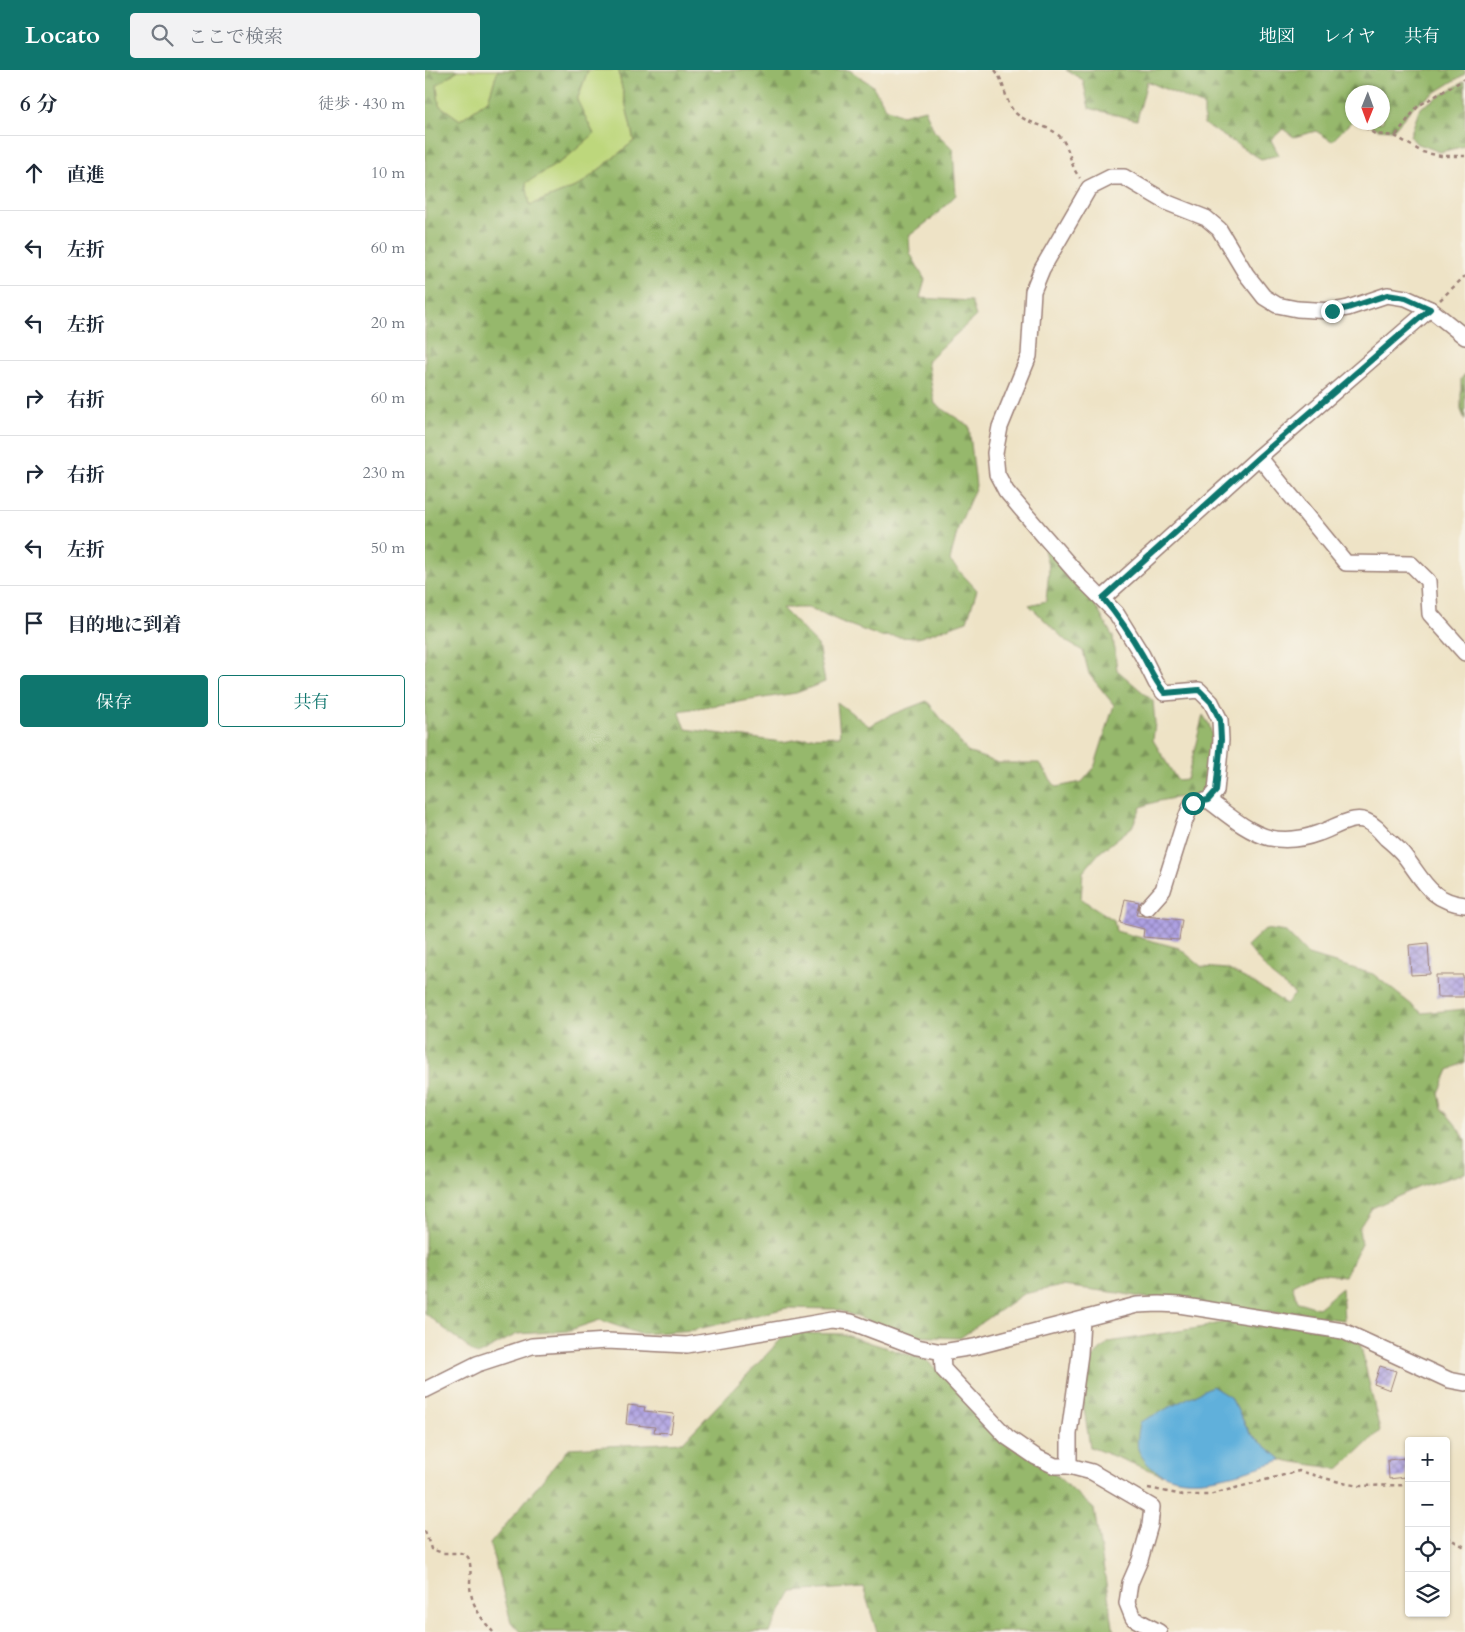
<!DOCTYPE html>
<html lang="ja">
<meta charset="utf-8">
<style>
:root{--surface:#fff;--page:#f2f2f3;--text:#1f2937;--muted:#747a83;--line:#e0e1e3;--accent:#0f766e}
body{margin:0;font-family:Cardo,"Noto Serif JP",serif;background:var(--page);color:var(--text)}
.controls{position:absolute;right:15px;bottom:15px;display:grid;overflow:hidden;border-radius:5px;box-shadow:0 1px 4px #0004}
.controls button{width:45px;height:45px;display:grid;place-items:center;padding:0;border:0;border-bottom:1px solid var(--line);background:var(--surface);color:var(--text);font:25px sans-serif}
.compass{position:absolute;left:920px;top:15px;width:45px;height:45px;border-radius:50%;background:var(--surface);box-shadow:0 1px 4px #0004;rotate:181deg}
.stop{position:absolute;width:15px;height:15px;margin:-11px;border:4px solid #0f766e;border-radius:50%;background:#fff}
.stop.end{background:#0f766e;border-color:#fff;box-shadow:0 1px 5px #0008}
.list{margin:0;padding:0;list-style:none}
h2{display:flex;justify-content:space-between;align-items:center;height:65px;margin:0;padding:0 20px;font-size:21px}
h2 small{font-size:16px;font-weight:400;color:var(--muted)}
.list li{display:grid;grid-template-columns:32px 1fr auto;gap:15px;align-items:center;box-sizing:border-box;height:75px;padding:0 20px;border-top:1px solid var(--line)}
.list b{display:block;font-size:19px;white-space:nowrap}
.list em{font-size:16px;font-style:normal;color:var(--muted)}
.actions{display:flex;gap:10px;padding:15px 20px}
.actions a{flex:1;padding:11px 0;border:1px solid var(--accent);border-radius:5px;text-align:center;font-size:18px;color:var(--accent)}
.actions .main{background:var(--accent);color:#fff}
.icon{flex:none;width:28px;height:28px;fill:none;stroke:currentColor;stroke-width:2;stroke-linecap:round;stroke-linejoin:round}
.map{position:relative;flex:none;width:1040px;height:1562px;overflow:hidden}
header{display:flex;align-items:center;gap:30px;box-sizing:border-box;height:70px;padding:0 25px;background:var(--accent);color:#fff}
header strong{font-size:24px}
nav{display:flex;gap:28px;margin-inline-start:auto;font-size:18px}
.search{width:350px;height:45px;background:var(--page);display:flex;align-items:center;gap:12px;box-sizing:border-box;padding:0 18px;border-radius:5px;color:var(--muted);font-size:19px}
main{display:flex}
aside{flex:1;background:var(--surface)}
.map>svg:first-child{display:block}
.green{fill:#bdd77c;stroke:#847b54}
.forest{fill:url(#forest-firs);stroke:#706c4c}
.water{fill:#61b0db;stroke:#566883}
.building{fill:url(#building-cross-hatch)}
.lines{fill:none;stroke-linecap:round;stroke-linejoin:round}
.minor-casing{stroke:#9c8178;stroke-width:18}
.path{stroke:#9c8178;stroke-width:2.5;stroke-dasharray:4 4;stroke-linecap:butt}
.minor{stroke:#fff;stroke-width:15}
.route{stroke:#0f766e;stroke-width:6}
</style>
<header>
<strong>Locato</strong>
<div class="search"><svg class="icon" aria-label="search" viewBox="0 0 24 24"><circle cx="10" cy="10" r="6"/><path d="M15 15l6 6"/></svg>ここで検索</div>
<nav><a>地図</a><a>レイヤ</a><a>共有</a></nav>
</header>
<main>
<aside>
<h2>6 分<small>徒歩 · 430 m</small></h2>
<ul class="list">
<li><svg class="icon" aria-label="ahead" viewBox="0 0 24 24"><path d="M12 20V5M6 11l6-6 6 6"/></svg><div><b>直進</b></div><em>10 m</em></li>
<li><svg class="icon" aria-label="left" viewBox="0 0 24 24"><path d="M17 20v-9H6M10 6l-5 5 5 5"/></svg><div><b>左折</b></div><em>60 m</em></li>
<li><svg class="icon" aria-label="left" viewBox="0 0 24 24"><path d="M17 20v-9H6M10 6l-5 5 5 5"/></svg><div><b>左折</b></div><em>20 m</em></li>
<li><svg class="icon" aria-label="right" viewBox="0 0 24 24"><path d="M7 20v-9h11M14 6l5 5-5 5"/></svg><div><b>右折</b></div><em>60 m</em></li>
<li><svg class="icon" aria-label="right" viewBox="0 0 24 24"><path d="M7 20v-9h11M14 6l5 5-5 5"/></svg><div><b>右折</b></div><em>230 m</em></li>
<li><svg class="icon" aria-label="left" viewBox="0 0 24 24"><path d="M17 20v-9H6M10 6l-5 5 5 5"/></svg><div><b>左折</b></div><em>50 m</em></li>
<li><svg class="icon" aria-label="arrive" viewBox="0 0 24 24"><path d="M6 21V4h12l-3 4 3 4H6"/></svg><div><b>目的地に到着</b></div></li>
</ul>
<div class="actions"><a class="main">保存</a><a>共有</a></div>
</aside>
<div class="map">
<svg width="1040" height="1562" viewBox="0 0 1040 1562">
<defs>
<pattern id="forest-firs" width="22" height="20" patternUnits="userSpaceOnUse" patternTransform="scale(1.25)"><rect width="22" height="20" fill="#96b86c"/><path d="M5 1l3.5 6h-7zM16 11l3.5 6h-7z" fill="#7c9559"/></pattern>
<pattern id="building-cross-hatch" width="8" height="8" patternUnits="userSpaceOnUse" patternTransform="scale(1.25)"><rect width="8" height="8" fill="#ada0e3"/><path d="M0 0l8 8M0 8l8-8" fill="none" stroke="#8f82b8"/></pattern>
</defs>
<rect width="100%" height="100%" fill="#f7f3e8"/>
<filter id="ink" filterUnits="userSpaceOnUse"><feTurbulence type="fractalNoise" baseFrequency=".02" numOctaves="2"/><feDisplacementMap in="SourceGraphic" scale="10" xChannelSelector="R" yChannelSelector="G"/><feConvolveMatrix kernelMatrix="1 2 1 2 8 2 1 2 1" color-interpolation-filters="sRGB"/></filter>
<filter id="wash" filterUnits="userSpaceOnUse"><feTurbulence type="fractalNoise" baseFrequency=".0096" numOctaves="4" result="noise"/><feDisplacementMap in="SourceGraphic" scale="20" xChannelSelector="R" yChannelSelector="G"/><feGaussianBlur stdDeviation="1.12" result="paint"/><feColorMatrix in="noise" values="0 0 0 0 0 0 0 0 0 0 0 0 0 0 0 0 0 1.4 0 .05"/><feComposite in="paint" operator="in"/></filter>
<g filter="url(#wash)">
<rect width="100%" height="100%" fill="#eee3c6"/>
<!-- green -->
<g class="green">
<polygon points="33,0 73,0 63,30 35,50 14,35 12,15"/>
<polygon points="163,0 194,0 195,9 209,71 155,115 105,135 100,113 140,89 152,30"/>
</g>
<!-- forest -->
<g class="forest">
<path d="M 0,0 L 33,0 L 12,15 L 14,35 L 35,50 L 63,30 L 73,0 L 163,0 L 152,30 L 169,64 L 140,89 L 101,113 L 105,135 L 155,115 L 209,71 L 195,9 L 194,0 L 424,0 L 447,15 L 461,38 L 477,45 L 500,39 L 509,61 L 528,79 L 531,125 L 510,146 L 484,166 L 485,183 L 500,210 L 495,228 L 546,231 L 551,246 L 502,291 L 510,334 L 544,356 L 551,416 L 533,458 L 525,491 L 552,520 L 542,551 L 493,568 L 454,566 L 419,553 L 385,538 L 357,538 L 393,575 L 400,612 L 371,623 L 254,641 L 261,659 L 357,672 L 387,667 L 415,666 L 412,632 L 444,656 L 468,644 L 502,631 L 543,682 L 573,693 L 614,693 L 631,717 L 657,712 L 669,698 L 689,635 L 664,604 L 658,581 L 642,572 L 604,535 L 621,531 L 624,499 L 618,475 L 628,482 L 641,507 L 665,526 L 688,567 L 692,600 L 728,631 L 730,653 L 728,670 L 752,710 L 762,709 L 778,645 L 784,654 L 794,692 L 783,726 C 759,726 738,728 716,737 L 707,757 L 674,783 L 658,802 L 656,829 L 689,850 L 691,861 L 754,878 L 777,897 L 802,899 L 831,914 L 861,934 L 870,924 L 845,904 L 822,876 L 840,859 L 861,862 L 883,885 L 948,904 L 997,943 L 1040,939 L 1040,992 L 1024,1000 L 1014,1023 L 1017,1038 L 1035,1060 L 1040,1070 L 1040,1103 L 994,1117 L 947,1138 L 934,1158 L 936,1174 L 920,1206 L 890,1203 L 867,1215 L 873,1232 L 893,1238 L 917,1218 L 919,1250 L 732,1230 L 694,1223 L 637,1216 L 598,1224 L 535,1268 L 485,1266 L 410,1239 L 362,1238 L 269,1260 L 215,1264 L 175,1250 L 142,1261 L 92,1264 L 52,1285 L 0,1243 Z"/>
<polygon points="641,0 1040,0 1040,4 990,35 968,60 953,59 941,53 958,52 958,22 928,22 927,51 907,71 891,61 869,67 858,59 846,70 854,85 836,89 779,54 779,36 722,11 712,50 664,38 658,10"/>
<polygon points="1040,11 1040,76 1015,82 991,73 985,66 995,38"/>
<polygon points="1040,304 1040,350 1036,340 1036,309"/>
<polygon points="827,1246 934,1268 955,1361 914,1399 857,1390 825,1363 806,1328 713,1379 737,1405 665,1377 653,1301 684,1272 773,1258"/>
<polygon points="362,1263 417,1264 501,1290 669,1439 689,1562 452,1562 438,1517 367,1522 344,1562 95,1562 86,1552 65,1474 144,1378 258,1372"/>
</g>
<!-- water -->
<path class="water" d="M 787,1316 L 806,1328 L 825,1363 L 857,1390 C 818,1401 763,1425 727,1398 C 722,1394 715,1385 713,1379 C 711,1372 714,1360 715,1352 Z"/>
<g id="blocks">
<!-- building -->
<g class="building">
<polygon points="700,829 714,832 711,845 757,850 754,870 718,867 719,859 695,853"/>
<polygon points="1003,873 1005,904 986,905 984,875"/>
<polygon points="1011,905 1038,905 1039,927 1012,927"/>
<polygon points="955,1296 971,1301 965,1320 949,1314"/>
<polygon points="203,1335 220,1337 219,1341 249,1344 246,1363 229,1362 230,1357 201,1354"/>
<polygon points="980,1388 981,1407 964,1409 963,1390"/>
</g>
</g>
</g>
<g filter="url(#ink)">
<use href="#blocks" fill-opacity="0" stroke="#9c8178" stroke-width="1"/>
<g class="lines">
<!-- minor casing -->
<g class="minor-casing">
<g id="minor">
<polyline points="834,387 921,493 986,494 1003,511 1005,544 1040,583"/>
<polyline points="678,528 834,387 1005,239"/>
<path d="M 783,730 C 802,744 822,762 845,768 C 861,771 878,769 894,763 C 907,759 927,745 941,751 C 949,754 955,761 961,768 C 967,773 973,778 978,784 C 998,809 1004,831 1040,835"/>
<polyline points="722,838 738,820 759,753 767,733 783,730 791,721 796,670 795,650 786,632 774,620 739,623 731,613 717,585 691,543 654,506 619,466 581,421 572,404 570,383 575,357 604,286 608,221 617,199 664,118 686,107 699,107 743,133 781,148 794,159 821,204 839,227 852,235 872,239 907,241 923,238 962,225 981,228 1005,239 1040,267"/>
<polyline points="517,1282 518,1299 582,1367 611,1387 630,1396 644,1396 667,1402 727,1437 725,1455 715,1490 705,1513 702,1533 708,1548 734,1562"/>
<polyline points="0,1320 52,1294 107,1276 182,1271 262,1275 408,1250 426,1252 492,1277 517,1282 549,1277 712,1235 734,1234 754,1235 918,1261 1024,1310 1040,1313"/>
<polyline points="644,1396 644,1364 655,1284 657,1250"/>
</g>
</g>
<!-- path -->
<g class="path">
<path d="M 570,0 C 581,13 579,35 593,45 C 607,56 629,55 639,72 C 646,84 646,98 655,108"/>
<polyline points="933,53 950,64 970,66 997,82 1016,86 1040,86"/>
<polyline points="971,65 993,36 1040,9"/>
<polyline points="1015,230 1040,206"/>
<polyline points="723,1418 758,1425 784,1425 874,1401 918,1413 934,1416 984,1415"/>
<path d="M 0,1461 L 6,1479 L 18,1483 L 36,1483 L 43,1487 C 47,1496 45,1505 45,1515 C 46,1535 56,1548 68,1562"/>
<polyline points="1021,1467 1040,1477"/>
</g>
<!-- minor -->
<use href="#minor" class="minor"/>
</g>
</g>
<g class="lines" filter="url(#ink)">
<!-- route -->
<path class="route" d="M 768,733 L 783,730 L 791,721 L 796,670 L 795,650 L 786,632 L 774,620 L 740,623 C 730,611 725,599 718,586 C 706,565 693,546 678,528 L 834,387 L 1005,239 L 981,228 L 962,225 L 923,238 L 907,241"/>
</g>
</svg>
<div class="controls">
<button>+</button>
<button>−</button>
<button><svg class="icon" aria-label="locate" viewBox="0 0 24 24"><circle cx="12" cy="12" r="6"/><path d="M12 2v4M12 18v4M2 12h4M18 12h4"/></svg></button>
<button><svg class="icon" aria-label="layers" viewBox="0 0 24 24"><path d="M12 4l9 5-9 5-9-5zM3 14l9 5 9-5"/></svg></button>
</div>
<svg class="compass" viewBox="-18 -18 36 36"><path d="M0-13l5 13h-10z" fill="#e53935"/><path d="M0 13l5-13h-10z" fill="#747a83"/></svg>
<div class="stop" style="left:768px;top:733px"></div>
<div class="stop end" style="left:907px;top:241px"></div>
</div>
</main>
